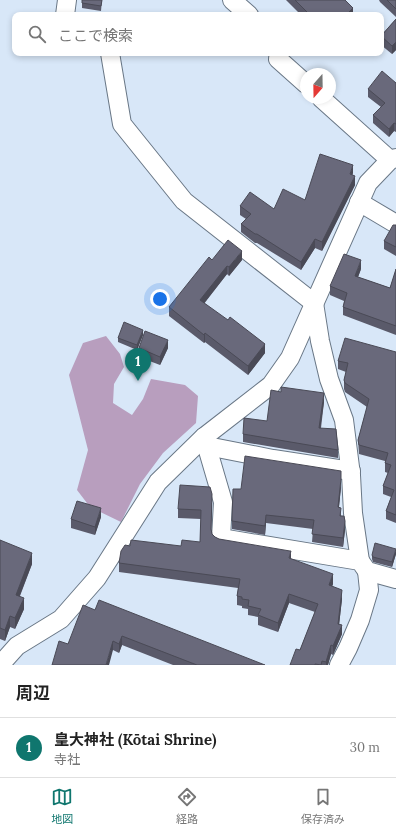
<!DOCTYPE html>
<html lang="ja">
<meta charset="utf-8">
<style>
:root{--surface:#fff;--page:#f2f2f2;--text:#222;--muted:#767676;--line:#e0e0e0;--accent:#0f766e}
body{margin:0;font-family:Lora,"Noto Sans JP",serif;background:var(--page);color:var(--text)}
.compass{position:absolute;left:300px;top:68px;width:36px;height:36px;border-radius:50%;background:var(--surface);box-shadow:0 2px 6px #0003;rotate:200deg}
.you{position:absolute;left:160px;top:299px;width:14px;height:14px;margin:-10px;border:3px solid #fff;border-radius:50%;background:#1a73e8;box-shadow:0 0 0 6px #1a73e833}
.badge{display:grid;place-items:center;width:26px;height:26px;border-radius:50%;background:var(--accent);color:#fff;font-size:13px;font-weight:700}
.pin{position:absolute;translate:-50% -33px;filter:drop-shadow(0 1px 2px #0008)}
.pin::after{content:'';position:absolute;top:21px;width:14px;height:12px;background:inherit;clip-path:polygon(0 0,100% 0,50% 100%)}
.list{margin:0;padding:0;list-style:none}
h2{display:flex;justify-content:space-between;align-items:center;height:52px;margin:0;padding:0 16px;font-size:17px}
h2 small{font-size:13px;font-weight:400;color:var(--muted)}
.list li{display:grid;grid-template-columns:26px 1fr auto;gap:12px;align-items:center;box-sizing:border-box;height:60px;padding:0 16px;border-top:1px solid var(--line)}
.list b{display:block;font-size:15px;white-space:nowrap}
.list p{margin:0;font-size:13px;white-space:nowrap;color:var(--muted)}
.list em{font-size:13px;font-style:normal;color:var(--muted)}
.icon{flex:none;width:22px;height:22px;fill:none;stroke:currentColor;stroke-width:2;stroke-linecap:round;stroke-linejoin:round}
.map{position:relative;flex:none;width:396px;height:665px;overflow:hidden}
.search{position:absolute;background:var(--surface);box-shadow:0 2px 6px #0003;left:12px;right:12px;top:12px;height:44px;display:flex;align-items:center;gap:10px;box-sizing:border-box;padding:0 14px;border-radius:8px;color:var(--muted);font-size:15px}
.sheet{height:112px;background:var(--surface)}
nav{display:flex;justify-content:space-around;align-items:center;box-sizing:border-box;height:56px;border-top:1px solid var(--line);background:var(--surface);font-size:11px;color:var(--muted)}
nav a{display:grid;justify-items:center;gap:2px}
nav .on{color:var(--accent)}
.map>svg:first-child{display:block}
.forest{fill:#b89ebe}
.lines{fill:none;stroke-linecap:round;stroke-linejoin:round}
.street-casing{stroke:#697786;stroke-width:20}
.street{stroke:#fff;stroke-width:18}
.wall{fill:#5a5a6a}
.shaded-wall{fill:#4a4a56}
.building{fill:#69697b;stroke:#4a4a56}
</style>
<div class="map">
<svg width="396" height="665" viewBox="0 0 396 665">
<rect width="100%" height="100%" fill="#d8e7f8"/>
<!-- forest -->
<polygon class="forest" points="106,336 120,354 124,367 114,384 113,403 132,415 143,399 151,379 185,385 198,396 196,423 163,453 140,484 121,522 90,507 77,490 88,450 69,375 83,343"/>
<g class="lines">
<!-- street casing -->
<g class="street-casing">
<g id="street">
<polyline points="232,0 249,15"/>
<polyline points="65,15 67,0"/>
<polyline points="110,53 122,124 184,201 314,303 320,341 329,379 344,420 351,475 353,513 360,561"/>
<polyline points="279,53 278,59 306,84"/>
<polyline points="321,98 390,160"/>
<polyline points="359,202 396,224"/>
<polyline points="204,437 223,502 221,538 360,561 367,571 396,579"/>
<polyline points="207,446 273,459 351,471"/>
<polyline points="0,665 17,646 61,619 97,578 158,482 204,437 271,385 290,358 368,183 390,160 396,158"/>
<polyline points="339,665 348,648 360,620 369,590 367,571"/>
</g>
</g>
<!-- street -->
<use href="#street" class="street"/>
</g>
<!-- wall -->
<g class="wall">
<polygon points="102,0 101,11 82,8 82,3"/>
<polygon points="286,0 345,0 353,15 301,15"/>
<polygon points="379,0 396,0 396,17 380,2"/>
<polygon points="396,19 396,50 392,54 381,45 381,36"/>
<polygon points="396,83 396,132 394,131 389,137 373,123 373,115 381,107 368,97 368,89"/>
<polygon points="353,173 352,175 355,185 322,251 315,248 301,270 257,243 255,243 241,232 241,224 246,219 240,215 240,206 274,209 305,200"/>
<polygon points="396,225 396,256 384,249 384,241"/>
<polygon points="212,260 242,260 229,276 227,274 204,303 265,353 248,375 205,342 204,343 169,316 169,307"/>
<polygon points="361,269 358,277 390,288 396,269 396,335 343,315 343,307 344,301 330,295 330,286"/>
<polygon points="143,335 137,350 118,342 118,338"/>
<polygon points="139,348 168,348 160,365 139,357"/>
<polygon points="396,352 396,523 386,519 386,511 391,497 383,494 383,486 388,473 385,472 385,461 359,454 358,440 367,407 345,392 344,389 344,380 346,372 338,369 338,361"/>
<polygon points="324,402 321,428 338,450 338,458 243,442 243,434"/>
<polygon points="341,487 339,507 345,530 343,547 312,542 313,529 266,523 265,535 232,529 232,521"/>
<polygon points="212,503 211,530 212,534 215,537 219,539 291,559 333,584 332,586 342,599 339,625 342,634 333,655 331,654 328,665 290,665 300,650 315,612 289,603 278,632 258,625 258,617 248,615 248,609 242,608 242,606 237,605 237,596 238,588 119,572 119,563 130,546 181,546 200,542 201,519 178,518 178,509"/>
<polygon points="101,517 95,535 71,528 71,519"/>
<polygon points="0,540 32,564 20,596 24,609 15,629 10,627 5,641 0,639"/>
<polygon points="396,554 392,567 373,562 372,559 372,555"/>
<polygon points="95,610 265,665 173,665 122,645 119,653 113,650 68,644"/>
</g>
<!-- shaded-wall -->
<g class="shaded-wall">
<polygon points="353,8 353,15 346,15"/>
<polygon points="396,42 396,50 392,54 392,46"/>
<polygon points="394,123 394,131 389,137 389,129"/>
<polygon points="353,165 353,173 350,183 350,174"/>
<polygon points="355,176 355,185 322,251 322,242"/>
<polygon points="315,239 315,248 301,270 301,262"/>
<polygon points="242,251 242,260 229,276 229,267"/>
<polygon points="361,260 361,269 355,285 355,276"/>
<polygon points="227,266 227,274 200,309 200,300"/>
<polygon points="143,330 143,335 137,350 137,345"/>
<polygon points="205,333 205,342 204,343 204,335"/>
<polygon points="168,340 168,348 160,365 160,357"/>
<polygon points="265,344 265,353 248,375 248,366"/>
<polygon points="324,393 324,402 319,436 319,428"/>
<polygon points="341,479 341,487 338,516 338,507"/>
<polygon points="212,494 212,503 211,538 211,529"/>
<polygon points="101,508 101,517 95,535 95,527"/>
<polygon points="266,515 266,523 265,535 265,526"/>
<polygon points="345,521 345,530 343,547 343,538"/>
<polygon points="396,549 396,554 392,567 392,562"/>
<polygon points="291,551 291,561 289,558"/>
<polygon points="32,553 32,564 16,605 16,595"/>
<polygon points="333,574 333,584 329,594 329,585"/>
<polygon points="342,590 342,599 338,634 338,624"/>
<polygon points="289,594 289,603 278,632 278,623"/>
<polygon points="24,598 24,609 15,629 15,618"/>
<polygon points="10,616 10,627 5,641 5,630"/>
<polygon points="342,625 342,634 333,655 333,646"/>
<polygon points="122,636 122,645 119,653 119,644"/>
<polygon points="113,641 113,650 109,665 106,665"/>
<polygon points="331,645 331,654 328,665 326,665 326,662"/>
</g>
<!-- building -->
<g class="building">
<polygon points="82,0 102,0 101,6 82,3"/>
<polygon points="295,0 345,0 353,8 346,15 320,15 318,13 316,15 310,15"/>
<polygon points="387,0 396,0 396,9"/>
<polygon points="396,19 396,42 392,46 381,36"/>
<polygon points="382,71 396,83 396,124 394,123 389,129 373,115 385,103 368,89"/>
<polygon points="320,154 353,165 350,174 355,176 322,242 315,239 301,262 257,234 255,234 241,224 251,214 240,206 250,192 274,209 283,189 305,200"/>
<polygon points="393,225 396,225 396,247 384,241"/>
<polygon points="228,240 242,251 229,267 227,266 200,300 228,320 230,317 265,344 248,366 205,333 204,335 169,307 209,257 212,260"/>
<polygon points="344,254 361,260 355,276 390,288 396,269 396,326 343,307 347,293 330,286"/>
<polygon points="124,322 143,330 137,345 118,338"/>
<polygon points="145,331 168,340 160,357 139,348"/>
<polygon points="345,338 396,352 396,515 386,511 394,490 383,486 391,465 385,463 388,453 359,445 358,440 369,399 345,383 344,380 348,363 338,361"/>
<polygon points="281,387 324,393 319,428 336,429 338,450 243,434 244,418 267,421 271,390 281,392"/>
<polygon points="245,456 341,471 341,479 338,507 341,508 340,516 344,516 345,521 343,538 312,534 314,520 266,515 265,526 232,521 233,489 241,489"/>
<polygon points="180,485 210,487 212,494 211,529 212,534 215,537 219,539 290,551 291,551 289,558 333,574 329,585 342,590 338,624 342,625 333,646 331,645 326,662 322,661 321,665 315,664 315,665 290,665 296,649 300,650 318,604 289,594 278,623 258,615 261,609 248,606 249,600 242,599 242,597 237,596 240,579 119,563 121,551 125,545 130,546 131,540 181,546 182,540 200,542 201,510 178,509"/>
<polygon points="77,501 101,508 95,527 71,519"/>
<polygon points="0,540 32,553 16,595 24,598 15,618 10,616 5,630 0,628"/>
<polygon points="375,543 396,549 392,562 373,557 372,555"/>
<polygon points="99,600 265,665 197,665 122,636 119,644 113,641 106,665 52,665 59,641 68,644 83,605 95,610"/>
</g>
</svg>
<svg class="compass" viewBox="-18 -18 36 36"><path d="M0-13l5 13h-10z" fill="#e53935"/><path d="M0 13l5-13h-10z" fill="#767676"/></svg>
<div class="you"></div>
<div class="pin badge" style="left:138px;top:381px">1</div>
<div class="search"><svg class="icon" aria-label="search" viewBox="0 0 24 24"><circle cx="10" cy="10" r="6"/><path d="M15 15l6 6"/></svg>ここで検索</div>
</div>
<section class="sheet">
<h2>周辺<small></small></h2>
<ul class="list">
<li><span class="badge">1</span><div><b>皇大神社 (Kōtai Shrine)</b><p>寺社</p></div><em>30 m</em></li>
</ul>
</section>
<nav>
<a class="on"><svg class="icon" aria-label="map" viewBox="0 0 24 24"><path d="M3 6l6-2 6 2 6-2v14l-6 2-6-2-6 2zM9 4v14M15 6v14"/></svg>地図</a>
<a><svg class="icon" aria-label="directions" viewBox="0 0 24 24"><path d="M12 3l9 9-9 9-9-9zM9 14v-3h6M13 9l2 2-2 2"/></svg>経路</a>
<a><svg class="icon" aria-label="saved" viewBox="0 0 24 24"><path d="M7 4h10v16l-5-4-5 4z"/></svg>保存済み</a>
</nav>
